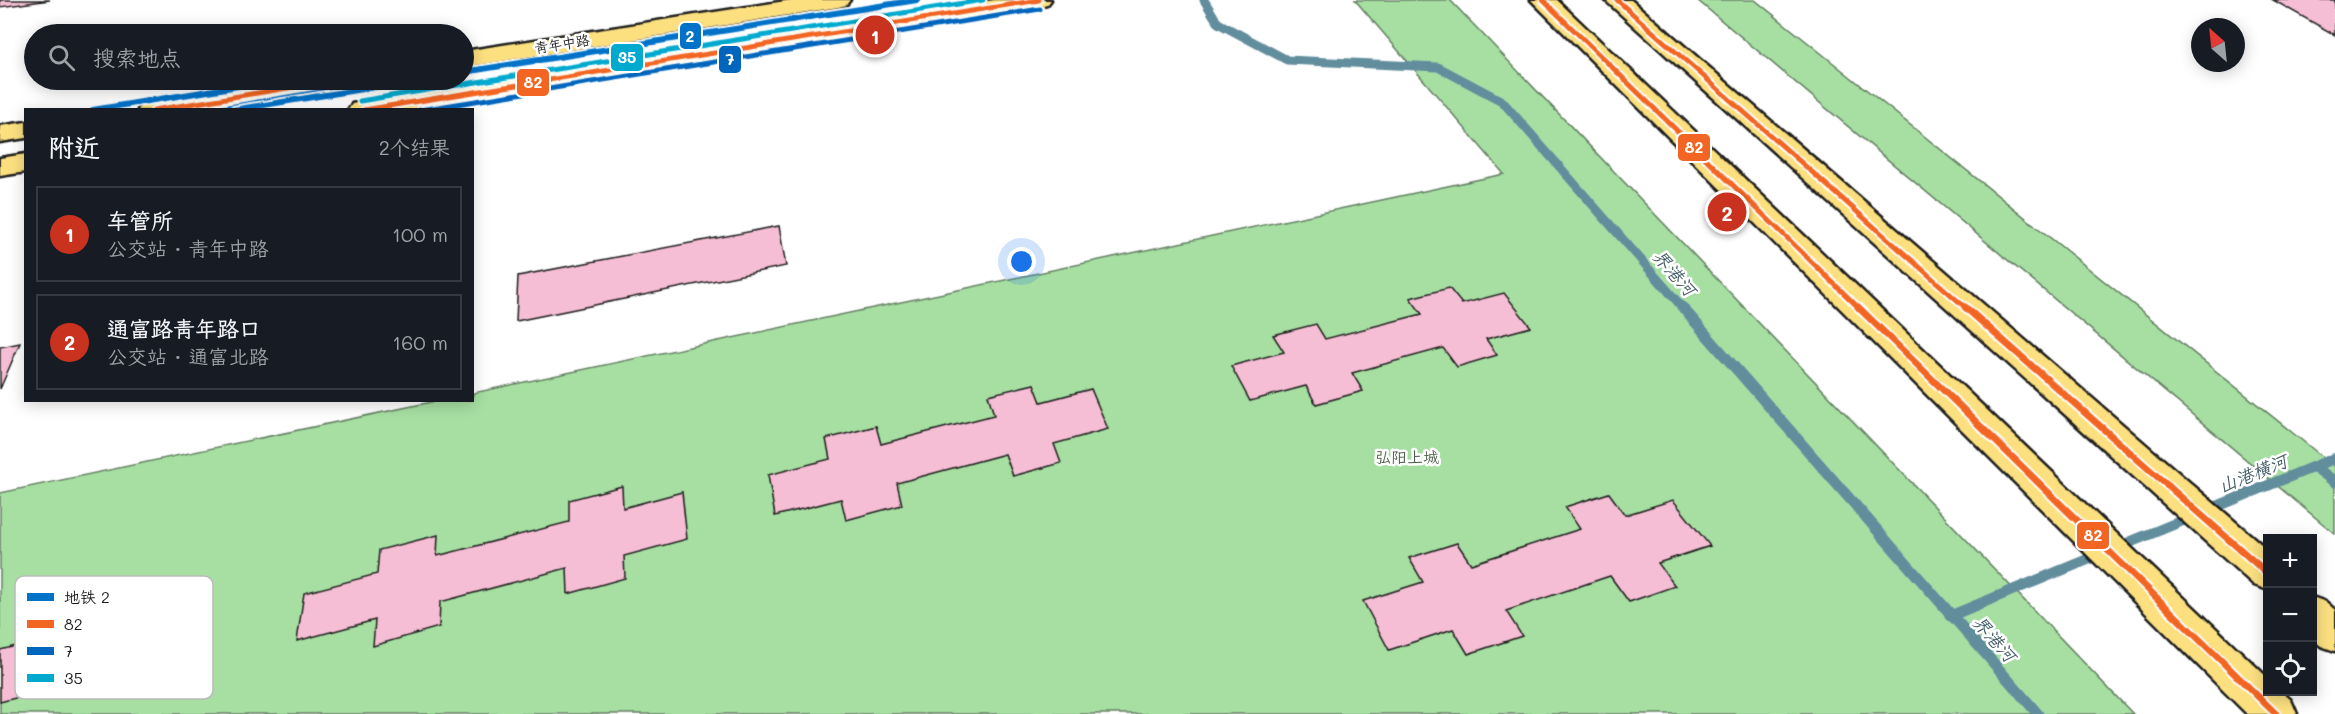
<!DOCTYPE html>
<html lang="zh">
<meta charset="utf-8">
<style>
:root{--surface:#171b24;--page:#242831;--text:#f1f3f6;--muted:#9ea1a6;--line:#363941;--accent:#c8321e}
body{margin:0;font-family:Mali,"LXGW WenKai TC",sans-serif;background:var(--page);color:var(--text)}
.controls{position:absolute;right:18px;bottom:18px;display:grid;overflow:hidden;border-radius:0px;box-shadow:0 3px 15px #0003}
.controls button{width:54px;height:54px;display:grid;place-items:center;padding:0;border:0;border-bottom:2px solid var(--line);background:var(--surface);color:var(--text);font:30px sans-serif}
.compass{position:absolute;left:2191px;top:18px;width:54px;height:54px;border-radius:50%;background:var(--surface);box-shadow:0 3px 15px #0003;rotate:333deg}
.you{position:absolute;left:1022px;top:262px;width:21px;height:21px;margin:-15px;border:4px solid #fff;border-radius:50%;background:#1a73e8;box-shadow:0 0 0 9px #1a73e833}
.badge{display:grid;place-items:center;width:39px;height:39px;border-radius:50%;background:var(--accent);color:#fff;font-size:20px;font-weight:700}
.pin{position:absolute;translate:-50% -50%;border:3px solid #fff;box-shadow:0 2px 6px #0006}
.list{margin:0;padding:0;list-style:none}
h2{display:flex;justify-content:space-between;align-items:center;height:78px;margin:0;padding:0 24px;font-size:26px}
h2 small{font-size:20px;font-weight:400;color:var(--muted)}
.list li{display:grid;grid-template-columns:39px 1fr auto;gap:18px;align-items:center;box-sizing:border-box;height:96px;margin:0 12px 12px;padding:0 12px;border:2px solid var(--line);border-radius:0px}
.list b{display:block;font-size:22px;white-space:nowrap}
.list p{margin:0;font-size:20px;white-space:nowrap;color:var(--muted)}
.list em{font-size:20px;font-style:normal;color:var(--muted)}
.icon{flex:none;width:33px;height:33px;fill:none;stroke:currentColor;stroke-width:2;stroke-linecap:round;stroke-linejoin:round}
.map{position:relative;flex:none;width:2335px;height:714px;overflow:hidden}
.search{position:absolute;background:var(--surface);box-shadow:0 3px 15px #0003;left:24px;top:24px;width:450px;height:66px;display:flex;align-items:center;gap:15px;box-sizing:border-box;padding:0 21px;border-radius:33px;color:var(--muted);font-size:22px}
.panel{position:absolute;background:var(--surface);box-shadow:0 3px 15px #0003;left:24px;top:108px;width:450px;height:294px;border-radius:0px}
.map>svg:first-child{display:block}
.green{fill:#a7dfa3;stroke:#627e60;stroke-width:1.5}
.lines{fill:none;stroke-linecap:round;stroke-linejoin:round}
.stream-far1{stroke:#628d9d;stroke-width:9}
.stream{stroke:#628d9d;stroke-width:11}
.building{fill:#f6bed4;stroke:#1c1c1c;stroke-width:1.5}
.primary-casing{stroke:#1c1c1c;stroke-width:5}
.primary{fill:#fce080;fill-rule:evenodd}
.bus-1-far1-casing{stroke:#fff;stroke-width:9}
.bus-1-casing{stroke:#fff;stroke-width:11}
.bus-2-casing{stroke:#fff;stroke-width:9}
.bus-3-casing{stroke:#fff;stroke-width:9}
.bus-1-far1{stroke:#f26522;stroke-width:5}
.bus-1{stroke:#f26522;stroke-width:7}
.bus-2{stroke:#0065bd;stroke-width:5}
.bus-3{stroke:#00a9ce;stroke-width:5}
.metro-1-casing{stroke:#fff;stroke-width:10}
.metro-1{stroke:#0072c8;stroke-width:6}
.labels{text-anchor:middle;stroke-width:5;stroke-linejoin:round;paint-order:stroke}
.far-street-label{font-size:14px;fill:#1c1c1c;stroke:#fff}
.park-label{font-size:16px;fill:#4d604b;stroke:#fff}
.water-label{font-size:18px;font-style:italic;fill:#455e67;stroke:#fff}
.key{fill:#fff;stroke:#bbb;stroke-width:1.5}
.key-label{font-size:16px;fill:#1c1c1c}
.line-badge{stroke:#fff;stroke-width:2}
.badge-label{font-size:16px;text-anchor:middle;font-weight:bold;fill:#fff}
</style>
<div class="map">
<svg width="2335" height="714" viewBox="0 0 2335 714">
<rect width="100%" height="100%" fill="#fff"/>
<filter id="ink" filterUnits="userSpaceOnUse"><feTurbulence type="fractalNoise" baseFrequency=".0167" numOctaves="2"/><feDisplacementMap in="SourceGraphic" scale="12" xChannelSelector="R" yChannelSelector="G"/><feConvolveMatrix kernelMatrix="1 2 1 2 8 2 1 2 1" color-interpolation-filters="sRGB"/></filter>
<g filter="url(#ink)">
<!-- green -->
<g class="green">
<polygon points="1355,0 1450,0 2133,714 0,714 0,493 436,401 472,400 473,393 1504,174"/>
<polygon points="1697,0 1755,0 2335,467 2335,534"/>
</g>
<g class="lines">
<!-- stream-far1 -->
<polyline class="stream-far1" points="1204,0 1218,23 1287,60 1438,67 1502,101 1683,308"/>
<!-- stream -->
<g class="stream">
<polyline points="1682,307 2038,714"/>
<polyline points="2315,467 2335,482"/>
<polyline points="1950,616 2335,458"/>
</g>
</g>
<!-- building -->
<g class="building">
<polygon points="0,0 50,0 0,7"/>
<polygon points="2273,0 2335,0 2335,35"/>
<polygon points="779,226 786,266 516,321 518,276"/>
<polygon points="1449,288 1462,304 1504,293 1531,327 1486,339 1497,355 1457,367 1443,348 1352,373 1363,391 1316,404 1306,386 1250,401 1231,366 1284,352 1273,335 1316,324 1325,339 1422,314 1410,298"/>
<polygon points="20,343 0,389 0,347"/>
<polygon points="1034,384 1041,402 1091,389 1108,429 1054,444 1061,463 1013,476 1005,454 897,483 902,505 846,520 841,499 775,516 768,475 830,459 826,439 876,426 881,444 994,415 988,395"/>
<polygon points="622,486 623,508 682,492 687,539 624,556 625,578 568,594 567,568 440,602 439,627 373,646 375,620 297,641 304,593 377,574 379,550 438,535 437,556 569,522 569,500"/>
<polygon points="1609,493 1625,515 1673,500 1710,546 1658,563 1675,586 1629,602 1610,576 1506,611 1522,636 1468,654 1453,629 1389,650 1363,601 1423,582 1409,558 1457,543 1471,564 1580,529 1565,507"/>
<polygon points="63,634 46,690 0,702 0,650"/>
</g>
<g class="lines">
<!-- primary casing -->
<g class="primary-casing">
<g id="primary">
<polygon points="792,0 850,0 846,5 838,7 464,67 464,51"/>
<polygon points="994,0 1051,0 1047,5 1039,7 413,110 348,110 352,104 361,102"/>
<polygon points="1531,0 1557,0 2268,678 2268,692 2282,692 2291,700 2297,714 2247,714"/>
<polygon points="1605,0 1631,0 2268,550 2268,590 2254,585"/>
<polygon points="291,80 349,80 345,86 336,88 203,110 138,110 142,104 151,102"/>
<polygon points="26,122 26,138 0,142 0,126"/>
<polygon points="26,154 26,172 0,176 0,158"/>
<polygon points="2312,597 2326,602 2335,610 2335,651 2321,646 2312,639"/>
</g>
</g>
<!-- primary -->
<use href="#primary" class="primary"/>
<!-- bus-1-far1 casing -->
<g class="bus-1-far1-casing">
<g id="bus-1-far1">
<polyline points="1543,0 1859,308"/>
<polyline points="1617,0 1966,308"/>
<polyline points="154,110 336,80"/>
<polyline points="364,110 1039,0"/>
</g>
</g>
<!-- bus-1 casing -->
<g class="bus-1-casing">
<g id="bus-1">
<polyline points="1858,307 2276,714"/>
<polyline points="1965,307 2268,574"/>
</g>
</g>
<!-- bus-2 casing -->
<g class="bus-2-casing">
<g id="bus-2">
<polyline points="210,110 337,89"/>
<polyline points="420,110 1040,9"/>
</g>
</g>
<!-- bus-3 casing -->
<g class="bus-3-casing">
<g id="bus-3">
<polyline points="150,101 283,80"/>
<polyline points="360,101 983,0"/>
</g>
</g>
<!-- bus-1-far1 -->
<use href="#bus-1-far1" class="bus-1-far1"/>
<!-- bus-1 -->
<use href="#bus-1" class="bus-1"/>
<!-- bus-2 -->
<use href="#bus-2" class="bus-2"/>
<!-- bus-3 -->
<use href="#bus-3" class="bus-3"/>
<!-- metro-1 casing -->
<g class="metro-1-casing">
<g id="metro-1">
<polyline points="464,72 917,0"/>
<polyline points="93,110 275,80"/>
<polyline points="233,110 418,80"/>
</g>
</g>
<!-- metro-1 -->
<use href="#metro-1" class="metro-1"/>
</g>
</g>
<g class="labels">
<!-- far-street labels -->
<g class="far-street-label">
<text transform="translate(562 44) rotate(-9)" y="5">青年中路</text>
</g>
<!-- park labels -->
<g class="park-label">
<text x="1407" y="463">弘阳上城</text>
</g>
<!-- water labels -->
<g class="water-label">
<text transform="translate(1674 273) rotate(49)" y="6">界港河</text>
<text transform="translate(2253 474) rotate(-22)" y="6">山港横河</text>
<text transform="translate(1994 639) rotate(49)" y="6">界港河</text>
</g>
</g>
<!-- legend -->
<rect x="15" y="576" width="198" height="123" rx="9" class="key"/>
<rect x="27" y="593" width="27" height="8" fill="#0072c8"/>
<rect x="27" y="620" width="27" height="8" fill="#f26522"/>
<rect x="27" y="647" width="27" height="8" fill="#0065bd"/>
<rect x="27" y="674" width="27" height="8" fill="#00a9ce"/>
<g class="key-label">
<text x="64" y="603">地铁 2</text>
<text x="64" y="630">82</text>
<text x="64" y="657">7</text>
<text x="64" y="684">35</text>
</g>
<g class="line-badge">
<rect x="679" y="22" width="23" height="28" rx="6" fill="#0072c8"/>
<rect x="610" y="43" width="34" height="29" rx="6" fill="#00a9ce"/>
<rect x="718" y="45" width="24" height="29" rx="6" fill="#0065bd"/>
<rect x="516" y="68" width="34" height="29" rx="6" fill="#f26522"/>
<rect x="1677" y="133" width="34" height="29" rx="6" fill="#f26522"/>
<rect x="2076" y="521" width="34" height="29" rx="6" fill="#f26522"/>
</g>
<g class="badge-label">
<text x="690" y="42">2</text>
<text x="627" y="63">35</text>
<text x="730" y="65">7</text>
<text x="533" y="88">82</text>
<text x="1694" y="153">82</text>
<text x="2093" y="541">82</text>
</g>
</svg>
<div class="controls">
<button>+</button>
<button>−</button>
<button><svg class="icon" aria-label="locate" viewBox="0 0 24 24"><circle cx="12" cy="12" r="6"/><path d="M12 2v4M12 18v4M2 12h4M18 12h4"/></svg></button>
</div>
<svg class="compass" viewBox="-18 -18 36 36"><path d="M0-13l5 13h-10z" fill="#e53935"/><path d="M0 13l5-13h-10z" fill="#9ea1a6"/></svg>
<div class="you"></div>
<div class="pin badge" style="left:875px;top:35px">1</div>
<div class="pin badge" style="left:1727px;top:212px">2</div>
<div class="search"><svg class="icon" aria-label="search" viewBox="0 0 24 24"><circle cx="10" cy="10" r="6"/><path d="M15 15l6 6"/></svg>搜索地点</div>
<section class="panel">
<h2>附近<small>2个结果</small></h2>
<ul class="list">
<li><span class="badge">1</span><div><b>车管所</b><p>公交站 · 青年中路</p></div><em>100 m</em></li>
<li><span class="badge">2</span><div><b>通富路青年路口</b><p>公交站 · 通富北路</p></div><em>160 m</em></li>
</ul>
</section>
</div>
